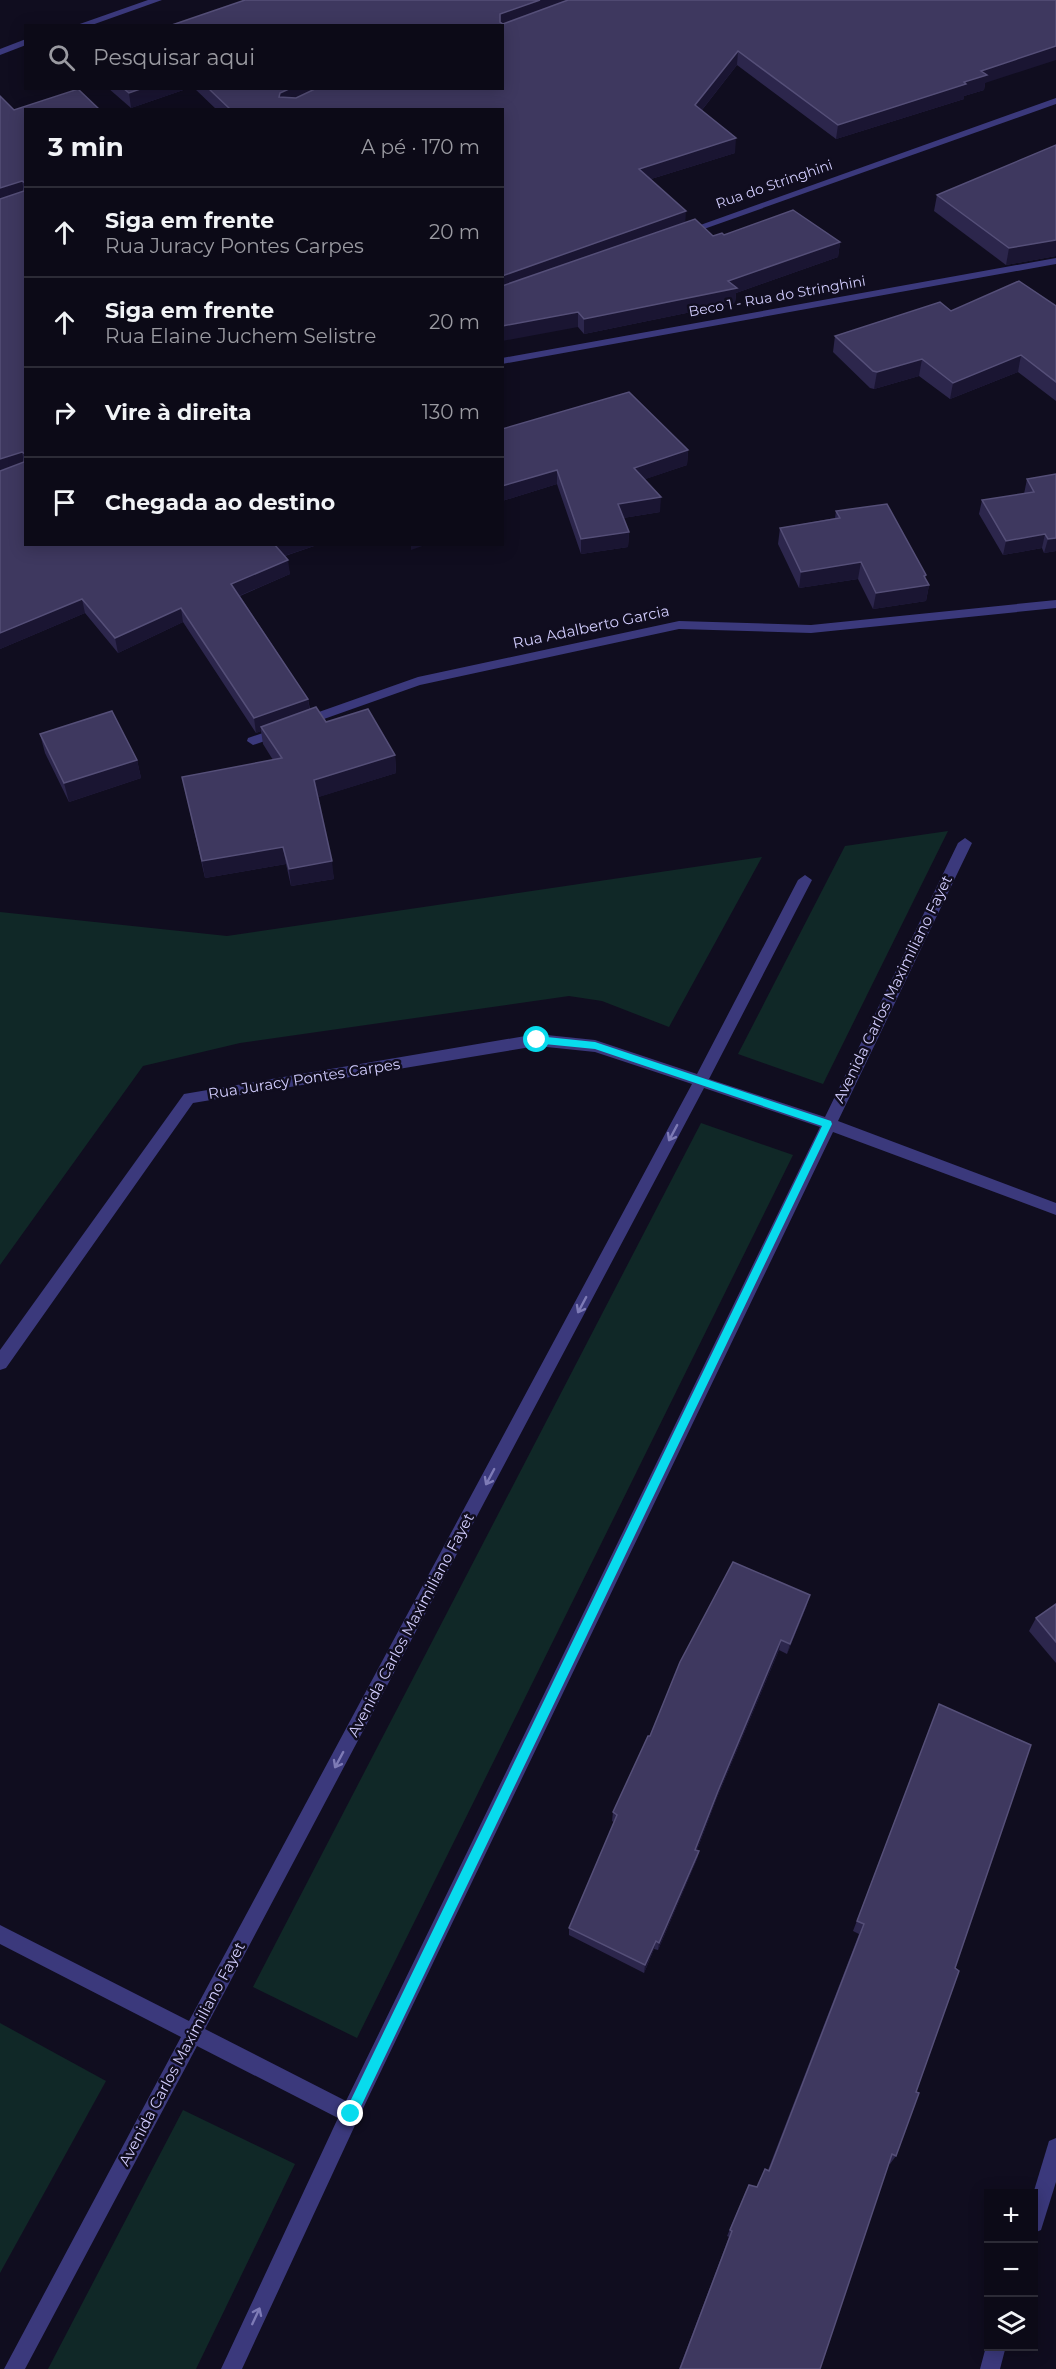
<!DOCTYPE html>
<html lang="pt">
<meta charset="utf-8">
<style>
:root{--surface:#0c0a17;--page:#151320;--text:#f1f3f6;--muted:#9a9aa1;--line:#2c2b36}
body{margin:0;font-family:Montserrat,sans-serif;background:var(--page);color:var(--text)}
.controls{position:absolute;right:18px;bottom:18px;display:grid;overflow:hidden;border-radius:0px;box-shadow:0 3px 15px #0003}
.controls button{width:54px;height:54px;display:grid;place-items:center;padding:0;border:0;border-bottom:2px solid var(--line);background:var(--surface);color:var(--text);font:30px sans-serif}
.stop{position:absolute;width:18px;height:18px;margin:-14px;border:4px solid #08dbed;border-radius:50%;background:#fff}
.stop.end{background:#08dbed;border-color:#fff;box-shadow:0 2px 6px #0008}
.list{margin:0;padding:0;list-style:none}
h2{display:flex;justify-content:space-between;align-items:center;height:78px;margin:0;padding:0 24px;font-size:26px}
h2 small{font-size:20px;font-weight:400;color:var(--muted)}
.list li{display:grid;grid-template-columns:39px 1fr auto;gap:18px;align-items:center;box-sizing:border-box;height:90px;padding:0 24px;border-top:2px solid var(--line)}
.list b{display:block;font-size:22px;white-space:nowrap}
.list p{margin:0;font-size:20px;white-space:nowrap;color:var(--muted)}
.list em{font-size:20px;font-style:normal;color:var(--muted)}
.icon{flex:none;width:33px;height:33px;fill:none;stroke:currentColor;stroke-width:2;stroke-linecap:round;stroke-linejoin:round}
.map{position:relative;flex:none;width:1056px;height:2369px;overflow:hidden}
.search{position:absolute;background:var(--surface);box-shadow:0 3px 15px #0003;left:24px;top:24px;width:480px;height:66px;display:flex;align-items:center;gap:15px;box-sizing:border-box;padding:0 21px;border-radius:0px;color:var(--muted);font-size:22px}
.panel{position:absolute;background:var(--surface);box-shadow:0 3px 15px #0003;left:24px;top:108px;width:480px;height:438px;border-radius:0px}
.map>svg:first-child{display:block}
.green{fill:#102827}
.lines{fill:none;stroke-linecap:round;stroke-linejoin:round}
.minor{fill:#3b397c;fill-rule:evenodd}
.wall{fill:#2c264c}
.shaded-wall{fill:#1a1532}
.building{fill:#3e385f;stroke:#554f78;stroke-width:1.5}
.oneway{stroke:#7e7bb6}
.route{fill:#08dbed}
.labels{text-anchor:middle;stroke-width:5;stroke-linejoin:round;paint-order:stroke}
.far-street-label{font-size:14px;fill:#d1ccfd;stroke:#100d1f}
.street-label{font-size:15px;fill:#d1ccfd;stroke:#100d1f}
</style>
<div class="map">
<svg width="1056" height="2369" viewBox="0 0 1056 2369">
<rect width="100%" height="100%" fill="#100d1f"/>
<!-- green -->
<g class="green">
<polygon points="948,831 823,1084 738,1054 845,846"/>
<polygon points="762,857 669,1027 602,1001 569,996 240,1043 143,1066 0,1265 0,912 227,936"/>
<polygon points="701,1123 793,1155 357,2038 253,1987"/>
<polygon points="0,2023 106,2081 0,2273"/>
<polygon points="183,2110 295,2164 196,2369 48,2369"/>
</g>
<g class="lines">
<!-- minor -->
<g class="minor">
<polygon points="148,0 162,0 89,26 74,26"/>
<polygon points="26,39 26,45 0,55 0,49"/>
<polygon points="1056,98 1056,104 687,235 678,233"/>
<polygon points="1056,258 1056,264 502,364 502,358"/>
<polygon points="1056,600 1056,608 811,633 679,629 420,685 307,725 299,725 297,722 299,719 418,677 679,621 811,625"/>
<polygon points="281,727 285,728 287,731 285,734 253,745 247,741 248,738"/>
<path d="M 965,838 L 972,843 L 838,1121 L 1056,1203 L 1056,1215 L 833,1132 L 357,2121 L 242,2369 L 221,2369 L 338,2118 L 197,2046 L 25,2369 L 4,2369 L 181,2037 L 0,1944 L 0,1925 L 189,2021 L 692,1084 L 595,1052 L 537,1046 L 193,1103 L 6,1368 L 0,1370 L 0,1350 L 184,1094 L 537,1034 L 595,1040 L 697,1074 L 798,880 L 805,875 L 812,880 L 709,1079 L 825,1117 L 958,843 ZM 704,1088 L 820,1127 L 346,2101 L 205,2029 Z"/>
<polygon points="1056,2138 1056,2182 1041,2230 1034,2233 1033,2194 1049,2141"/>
<polygon points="988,2339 988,2346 1006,2346 1000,2369 980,2369"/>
</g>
</g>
<!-- wall -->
<g class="wall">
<polygon points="1056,0 985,83 984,90 964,96 964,99 836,139 737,65 702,110 735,153 651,179 685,223 713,236 724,235 840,242 838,257 736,293 735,303 584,334 578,327 502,110 217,110 194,88 502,88"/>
<polygon points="108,88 189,88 131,108"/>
<polygon points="14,110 26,110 26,544 320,544 285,556 290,574 240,596 308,699 310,709 326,722 395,755 396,773 318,797 334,879 291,886 286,864 205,878 182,777 273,760 263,744 261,731 256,733 183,622 118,653 85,613 0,649"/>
<polygon points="1056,145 1056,256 1006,265 934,211 937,195"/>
<polygon points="1056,306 1056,401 1018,372 950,399 919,376 874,389 870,388 833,352 835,336 951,311"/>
<polygon points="502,429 688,450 687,465 645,479 660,512 623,518 629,532 628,547 581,554 557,484 502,501"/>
<polygon points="1056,474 1056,551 1044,553 1042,548 1003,555 979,514 982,500 1024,494 1027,479"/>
<polygon points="836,511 926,575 925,578 929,585 926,601 873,609 858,579 799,588 778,544 780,528 835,518"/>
<polygon points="40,734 137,760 141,778 69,802 45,753"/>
<polygon points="1056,1604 1056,1663 1029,1631 1036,1618"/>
<polygon points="807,1605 787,1654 779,1650 716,1800 697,1850 699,1851 697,1859 658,1950 654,1949 644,1973 569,1935 569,1928 614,1822 612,1821 613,1812 650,1736"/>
<polygon points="939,1704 955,1968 896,2156 890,2164 889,2163 820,2369 679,2369 729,2237 727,2236 746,2191 757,2187 765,2169 768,2170 859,1934 853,1931"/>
</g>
<!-- shaded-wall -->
<g class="shaded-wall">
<polygon points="540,0 580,0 500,26 500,14"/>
<polygon points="1056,46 1056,60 985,83 984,90 964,96 964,99 836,139 838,125 964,82 981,71"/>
<polygon points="738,51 737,65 694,120 695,105"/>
<polygon points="143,88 189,88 131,108 129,93"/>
<polygon points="291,88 328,88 281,110 279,97 280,93"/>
<polygon points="736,138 735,153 638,183 639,169"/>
<polygon points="22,181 25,196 0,204 0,188"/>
<polygon points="686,211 685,226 502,291 502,276"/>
<polygon points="1056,240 1056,256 1006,265 1009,248"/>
<polygon points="840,242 838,257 736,293 735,303 584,334 584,319 728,281"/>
<polygon points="578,312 578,327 502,341 502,326"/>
<polygon points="1021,355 1018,372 950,399 953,383"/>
<polygon points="922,359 919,376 874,389 877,372"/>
<polygon points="688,450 687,465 634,483 634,468"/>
<polygon points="22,452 25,467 0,475 0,459"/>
<polygon points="557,470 557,484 502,501 502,486"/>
<polygon points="661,497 660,512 617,519 618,504"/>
<polygon points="629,532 628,547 581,554 581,539"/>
<polygon points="1045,534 1042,548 1003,555 1006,541"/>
<polygon points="1056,538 1056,551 1044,553 1048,539"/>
<polygon points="274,544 320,544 275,559"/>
<polygon points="411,544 428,544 411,550"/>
<polygon points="288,560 290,574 234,598 231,584"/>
<polygon points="861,562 858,579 799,588 801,572"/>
<polygon points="929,585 926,601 873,609 876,593"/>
<polygon points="82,599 85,613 0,649 0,633"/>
<polygon points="181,608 183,622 118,653 115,638"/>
<polygon points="308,699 310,713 261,727 261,731 256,733 254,718"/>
<polygon points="395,755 396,773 316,798 314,780"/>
<polygon points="137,760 141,778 69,802 64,783"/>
<polygon points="283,847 286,864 205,878 202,861"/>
<polygon points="332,861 334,879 291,886 289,869"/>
<polygon points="810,1595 807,1605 787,1654 790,1644"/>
<polygon points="781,1640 779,1650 716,1800 694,1858 695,1850 718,1791"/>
<polygon points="699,1851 697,1859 658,1950 659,1943"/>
<polygon points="656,1941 654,1949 644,1973 645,1965"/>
</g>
<!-- building -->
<g class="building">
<polygon points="245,0 540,0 500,14 500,22 503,24 568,0 1056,0 1056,46 981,71 987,75 964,82 966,84 838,125 738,51 695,105 736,138 639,169 686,211 502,276 502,110 231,110 208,88 291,88 280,93 279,97 296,98 317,88 502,88 502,26 169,26"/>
<polygon points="123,88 143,88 129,93"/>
<polygon points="78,89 100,110 26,110 26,544 274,544 288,560 231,584 308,699 254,718 181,608 115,638 82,599 0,633 0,471 24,462 25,454 22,452 0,459 0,199 24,191 25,183 22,181 0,188 0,96 14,110"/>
<polygon points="1056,145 1056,240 1009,248 937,195"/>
<polygon points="793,210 840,242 728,281 737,288 584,319 578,312 502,326 502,286 695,219 713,236 722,233 724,235"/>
<polygon points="1019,281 1056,306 1056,382 1021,355 953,383 922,359 877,372 873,371 835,336 940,302 951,311"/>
<polygon points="629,392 688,450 634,468 661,497 618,504 629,532 581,539 557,470 502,486 502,429"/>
<polygon points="1056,474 1056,538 1048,539 1045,534 1006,541 982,500 1034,492 1027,479"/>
<polygon points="887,504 926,575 924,576 929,585 876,593 861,562 801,572 780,528 840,518 836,511"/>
<polygon points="316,707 326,722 368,709 395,755 314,780 332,861 289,869 283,847 202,861 182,777 282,758 261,727"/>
<polygon points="112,711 137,760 64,783 40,734"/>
<polygon points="733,1562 810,1595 790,1644 781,1640 718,1791 695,1850 699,1851 659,1943 656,1941 645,1965 569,1928 617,1815 613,1812 648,1736 650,1736 680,1662"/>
<polygon points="1056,1604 1056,1642 1036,1618"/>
<polygon points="939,1704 1031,1745 955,1968 959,1971 916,2092 919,2093 896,2156 892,2154 820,2369 680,2369 732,2231 730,2230 749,2185 757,2187 765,2169 769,2171 864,1924 857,1921"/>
</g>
<!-- one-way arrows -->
<defs><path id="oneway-shaft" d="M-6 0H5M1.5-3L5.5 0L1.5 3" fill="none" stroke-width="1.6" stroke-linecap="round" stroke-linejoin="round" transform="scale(1.5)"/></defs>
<g class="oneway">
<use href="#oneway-shaft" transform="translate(673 1133) rotate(118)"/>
<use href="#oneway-shaft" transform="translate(582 1305) rotate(118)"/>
<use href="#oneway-shaft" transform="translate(490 1477) rotate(118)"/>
<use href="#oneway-shaft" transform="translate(339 1760) rotate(118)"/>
<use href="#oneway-shaft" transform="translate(256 2316) rotate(-65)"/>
</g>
<!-- route -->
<polygon class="route" points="537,1036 595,1042 831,1121 832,1124 355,2119 351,2121 346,2119 344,2114 346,2110 822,1126 595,1049 534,1043 534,1038"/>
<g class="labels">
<!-- far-street labels -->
<g class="far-street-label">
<text transform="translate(774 184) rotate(-19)" y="5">Rua do Stringhini</text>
<text transform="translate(777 296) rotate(-10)" y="5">Beco 1 - Rua do Stringhini</text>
</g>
<!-- street labels -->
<g class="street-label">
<text transform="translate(591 627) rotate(-12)" y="5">Rua Adalberto Garcia</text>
<text transform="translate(893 989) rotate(-64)" y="5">Avenida Carlos Maximiliano Fayet</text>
<text transform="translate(304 1079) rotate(-9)" y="5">Rua Juracy Pontes Carpes</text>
<text transform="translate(411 1625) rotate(-62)" y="5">Avenida Carlos Maximiliano Fayet</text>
<text transform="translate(182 2054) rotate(-62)" y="5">Avenida Carlos Maximiliano Fayet</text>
</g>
</g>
</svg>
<div class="controls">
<button>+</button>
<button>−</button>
<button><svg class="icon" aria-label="layers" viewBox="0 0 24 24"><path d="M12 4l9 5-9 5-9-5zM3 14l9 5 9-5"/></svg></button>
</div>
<div class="stop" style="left:537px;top:1040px"></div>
<div class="stop end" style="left:351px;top:2114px"></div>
<div class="search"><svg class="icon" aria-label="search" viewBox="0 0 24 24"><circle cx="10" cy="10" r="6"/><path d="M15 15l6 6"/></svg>Pesquisar aqui</div>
<section class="panel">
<h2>3 min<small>A pé · 170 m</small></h2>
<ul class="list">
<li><svg class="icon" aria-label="ahead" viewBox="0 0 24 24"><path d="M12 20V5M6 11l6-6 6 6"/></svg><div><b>Siga em frente</b><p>Rua Juracy Pontes Carpes</p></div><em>20 m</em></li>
<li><svg class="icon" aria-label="ahead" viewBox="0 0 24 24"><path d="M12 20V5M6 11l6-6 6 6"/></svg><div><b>Siga em frente</b><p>Rua Elaine Juchem Selistre</p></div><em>20 m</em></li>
<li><svg class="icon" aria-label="right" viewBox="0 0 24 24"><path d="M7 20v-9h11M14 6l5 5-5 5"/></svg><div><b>Vire à direita</b></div><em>130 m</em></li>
<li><svg class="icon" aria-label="arrive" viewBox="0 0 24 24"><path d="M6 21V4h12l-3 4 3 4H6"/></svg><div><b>Chegada ao destino</b></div></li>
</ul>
</section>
</div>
